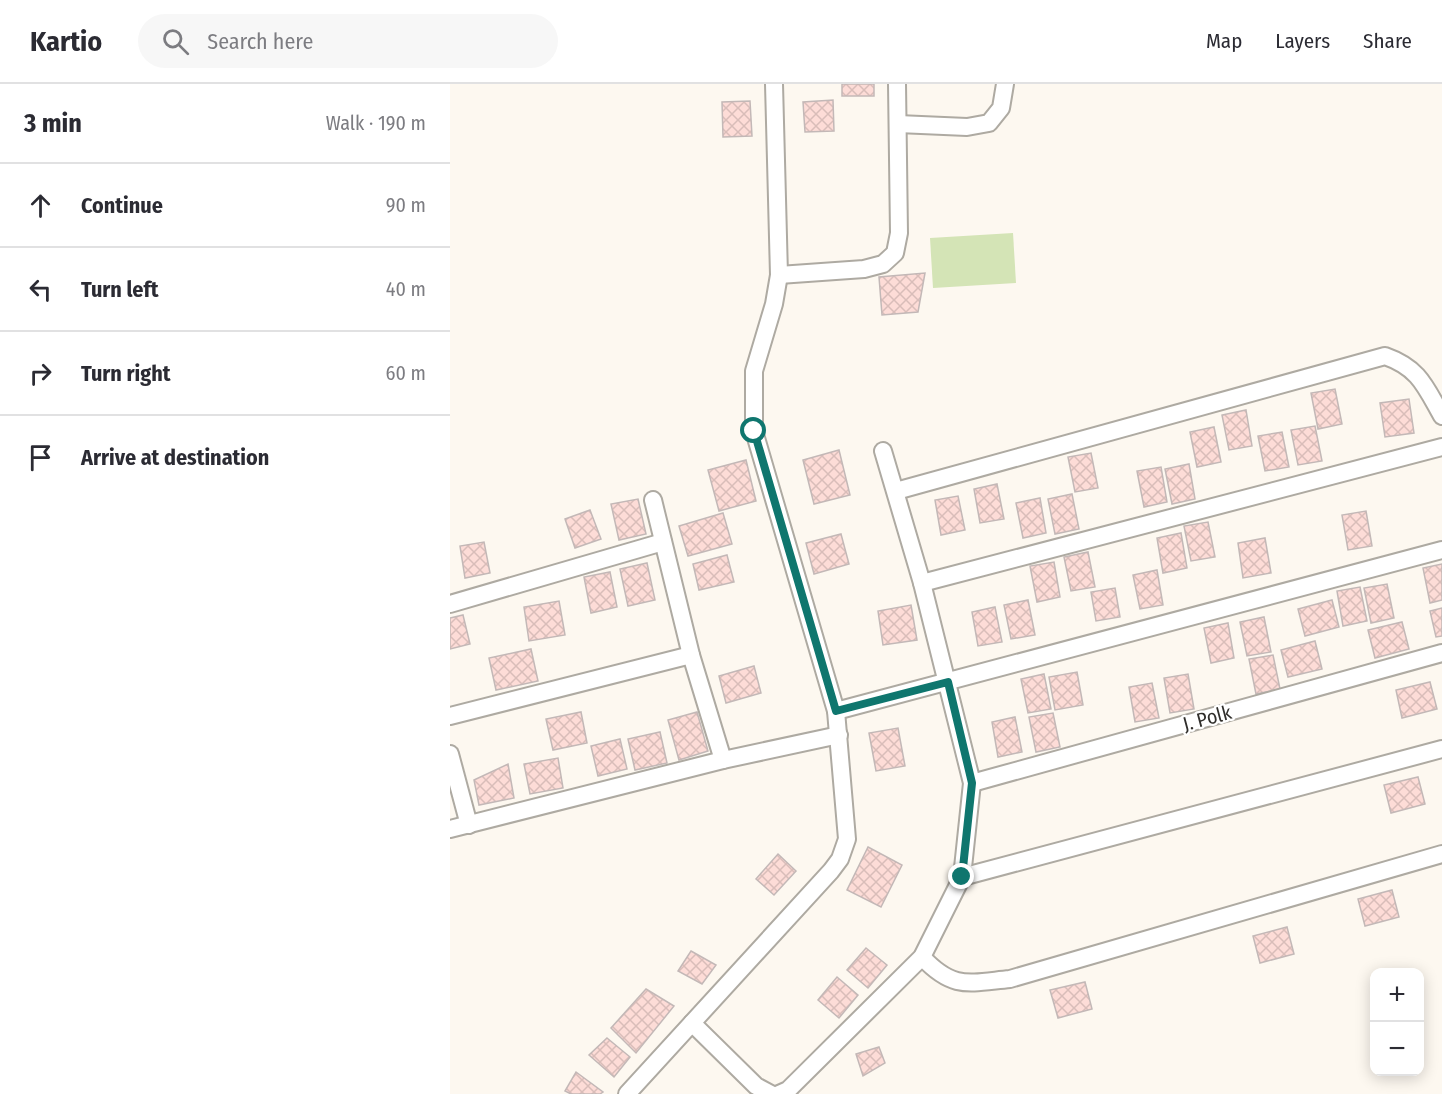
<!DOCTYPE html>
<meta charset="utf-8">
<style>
:root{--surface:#fff;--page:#f7f7f7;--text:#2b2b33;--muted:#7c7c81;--line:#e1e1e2}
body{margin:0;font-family:"Fira Sans Condensed",sans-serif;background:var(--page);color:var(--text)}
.controls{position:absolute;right:18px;bottom:18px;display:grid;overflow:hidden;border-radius:12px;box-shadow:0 3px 15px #0003}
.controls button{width:54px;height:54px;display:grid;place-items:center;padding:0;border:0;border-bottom:2px solid var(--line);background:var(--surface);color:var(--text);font:30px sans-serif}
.stop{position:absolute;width:18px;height:18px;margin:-14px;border:4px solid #0f766e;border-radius:50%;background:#fff}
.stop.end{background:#0f766e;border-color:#fff;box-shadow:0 2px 6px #0008}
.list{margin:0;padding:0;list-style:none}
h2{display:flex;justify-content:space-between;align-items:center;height:78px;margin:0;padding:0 24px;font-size:26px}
h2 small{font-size:20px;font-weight:400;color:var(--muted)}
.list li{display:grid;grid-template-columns:39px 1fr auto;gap:18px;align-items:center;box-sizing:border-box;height:84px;padding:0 24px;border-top:2px solid var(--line)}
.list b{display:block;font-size:22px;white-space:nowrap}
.list em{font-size:20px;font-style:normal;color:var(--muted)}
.icon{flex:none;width:33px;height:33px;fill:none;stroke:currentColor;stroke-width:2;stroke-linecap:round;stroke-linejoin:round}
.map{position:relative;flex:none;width:992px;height:1010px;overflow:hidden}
header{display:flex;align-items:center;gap:36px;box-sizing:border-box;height:84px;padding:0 30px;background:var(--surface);border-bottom:2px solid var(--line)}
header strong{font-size:28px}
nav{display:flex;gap:33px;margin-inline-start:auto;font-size:21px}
.search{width:420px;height:54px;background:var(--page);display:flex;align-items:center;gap:15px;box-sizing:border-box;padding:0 21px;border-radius:33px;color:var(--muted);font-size:22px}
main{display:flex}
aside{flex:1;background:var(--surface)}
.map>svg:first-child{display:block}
.pitch{fill:#d4e4b6}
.building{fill:url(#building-cross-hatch);stroke:#c3b8b7;stroke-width:1.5}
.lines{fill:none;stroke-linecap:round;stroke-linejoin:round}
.minor-casing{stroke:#aeaaa2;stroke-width:20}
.minor{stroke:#fff;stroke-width:16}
.route{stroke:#0f766e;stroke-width:8}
.labels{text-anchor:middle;stroke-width:4.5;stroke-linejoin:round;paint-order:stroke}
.street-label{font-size:20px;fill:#302e2b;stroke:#fff}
</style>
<header>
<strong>Kartio</strong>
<div class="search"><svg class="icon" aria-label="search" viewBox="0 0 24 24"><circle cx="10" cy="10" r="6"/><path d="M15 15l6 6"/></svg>Search here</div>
<nav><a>Map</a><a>Layers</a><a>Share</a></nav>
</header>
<main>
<aside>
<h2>3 min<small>Walk · 190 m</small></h2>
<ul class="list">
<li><svg class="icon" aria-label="ahead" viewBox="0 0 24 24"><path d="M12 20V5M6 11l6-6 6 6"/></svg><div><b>Continue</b></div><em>90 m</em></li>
<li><svg class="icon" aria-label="left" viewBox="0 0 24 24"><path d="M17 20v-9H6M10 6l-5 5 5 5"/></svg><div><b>Turn left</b></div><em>40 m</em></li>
<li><svg class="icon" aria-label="right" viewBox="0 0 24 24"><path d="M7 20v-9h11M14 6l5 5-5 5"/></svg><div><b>Turn right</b></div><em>60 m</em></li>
<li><svg class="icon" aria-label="arrive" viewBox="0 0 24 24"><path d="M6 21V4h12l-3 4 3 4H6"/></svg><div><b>Arrive at destination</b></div></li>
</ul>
</aside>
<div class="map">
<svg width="992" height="1010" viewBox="0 0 992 1010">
<defs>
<pattern id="building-cross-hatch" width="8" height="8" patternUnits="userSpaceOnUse" patternTransform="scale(1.5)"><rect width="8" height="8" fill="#fddcd7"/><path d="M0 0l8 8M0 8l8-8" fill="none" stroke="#d9bdb9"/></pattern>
</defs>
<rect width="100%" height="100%" fill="#fdf8f0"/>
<!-- pitch -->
<polygon class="pitch" points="563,149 566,199 483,204 480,154"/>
<!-- building -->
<g class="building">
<rect x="392" y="0" width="32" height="12"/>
<polygon points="383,16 384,47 355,48 353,18"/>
<polygon points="300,17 302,52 273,53 272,18"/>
<polygon points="475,189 468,228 432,231 429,193"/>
<polygon points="885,305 892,340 868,345 861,309"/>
<polygon points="959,315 964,349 935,353 930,319"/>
<polygon points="796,326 802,362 779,366 772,331"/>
<polygon points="865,342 872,377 848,381 841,346"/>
<polygon points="764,343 771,378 747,383 740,348"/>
<polygon points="832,348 839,383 815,387 808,352"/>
<polygon points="389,366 400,411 364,420 353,376"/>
<polygon points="641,369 648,404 625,408 618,373"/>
<polygon points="296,376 306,417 269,427 258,386"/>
<polygon points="739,380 745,415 722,420 715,385"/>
<polygon points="711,383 717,418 694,423 687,387"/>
<polygon points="547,400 554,435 530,439 524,405"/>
<polygon points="622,410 629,445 605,450 598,415"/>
<polygon points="508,412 515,446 491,451 485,416"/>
<polygon points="590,414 596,449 573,454 566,419"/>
<polygon points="188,415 196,450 169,456 161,420"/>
<polygon points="140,426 151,455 125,464 115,435"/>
<polygon points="916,427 922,462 898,466 892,431"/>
<polygon points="273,429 282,460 238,472 229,442"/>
<polygon points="758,438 765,473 741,477 734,442"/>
<polygon points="731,449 737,484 713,489 707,454"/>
<polygon points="391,450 399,480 364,490 356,459"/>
<polygon points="815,454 821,489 793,494 788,459"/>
<polygon points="34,458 40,489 15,494 10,462"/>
<polygon points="638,468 645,503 621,507 614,473"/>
<polygon points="277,471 284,498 249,506 243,480"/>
<polygon points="604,478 610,513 587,518 580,482"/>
<polygon points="197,479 205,516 178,522 170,485"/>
<polygon points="992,480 992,516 980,519 973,484"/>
<polygon points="707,486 713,521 690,525 683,491"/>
<polygon points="160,488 167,523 141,529 134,493"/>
<polygon points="937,500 944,534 921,539 914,504"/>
<polygon points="910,503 917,537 893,542 887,507"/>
<polygon points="665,504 670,533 646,537 641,508"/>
<polygon points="578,516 585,551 561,555 554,521"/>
<polygon points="882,516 889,543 855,552 848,525"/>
<polygon points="109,517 115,551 79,557 74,523"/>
<polygon points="461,521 467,556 433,561 428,527"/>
<polygon points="545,523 552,558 528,562 522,528"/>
<polygon points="992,524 992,552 986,553 980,527"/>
<polygon points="13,531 20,560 0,565 0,534"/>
<polygon points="814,533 821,568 797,572 790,538"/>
<polygon points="952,538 959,565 925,574 918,546"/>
<polygon points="778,539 784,574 761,579 754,544"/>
<polygon points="865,557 872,585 838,593 831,566"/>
<polygon points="81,565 88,597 46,606 39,574"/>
<polygon points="823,571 830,605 806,610 799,575"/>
<polygon points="304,582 311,609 276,619 269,592"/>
<polygon points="627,588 633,621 605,626 599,593"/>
<polygon points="594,590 601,625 578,629 571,595"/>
<polygon points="738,590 744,625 720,629 714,594"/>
<polygon points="980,598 987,625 952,634 946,606"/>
<polygon points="702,599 709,634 685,638 679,603"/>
<polygon points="131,628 137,659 103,666 96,635"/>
<polygon points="247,628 258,667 229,676 218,636"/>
<polygon points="603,629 610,663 586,668 579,633"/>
<polygon points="565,633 572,668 548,673 542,638"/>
<polygon points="448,644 455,682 426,687 419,649"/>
<polygon points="210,648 217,679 185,686 178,655"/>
<polygon points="170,655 177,685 148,692 141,662"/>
<polygon points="108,674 113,704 80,710 74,680"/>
<polygon points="58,680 64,714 29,721 24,696"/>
<polygon points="968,693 975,720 941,729 934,701"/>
<polygon points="418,763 452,781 431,823 397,806"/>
<polygon points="328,770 346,787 324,811 306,795"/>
<polygon points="942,806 949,833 915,842 908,815"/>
<polygon points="837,843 844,870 810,879 803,852"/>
<polygon points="416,864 437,881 418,904 397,886"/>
<polygon points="241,867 266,881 252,900 228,887"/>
<polygon points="387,893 408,911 389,934 368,916"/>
<polygon points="635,898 642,925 608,934 600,906"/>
<polygon points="196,905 224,922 186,969 161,944"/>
<polygon points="157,954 180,973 164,993 139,971"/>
<polygon points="429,963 435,979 413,992 406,970"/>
<polygon points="126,988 153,1008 150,1010 121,1010 115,1007"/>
</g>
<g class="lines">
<!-- minor casing -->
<g class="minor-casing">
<g id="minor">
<polyline points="448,40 517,43 539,39 551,24 555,0"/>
<polyline points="329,191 414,185 433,180 445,169 449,149 447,0"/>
<path d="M 446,407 L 935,272 C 969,284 975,302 992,332"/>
<polyline points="203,416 241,571 273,676"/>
<polyline points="472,499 992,363"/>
<polyline points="0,520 213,458"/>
<polyline points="386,627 992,466"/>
<polyline points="0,632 241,571"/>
<polyline points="0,670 19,741"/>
<polyline points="522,699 992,569"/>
<polyline points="0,745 273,676 389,651"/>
<polyline points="512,793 992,665"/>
<path d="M 472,873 C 503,906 518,899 560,895 L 992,770"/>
<polyline points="242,939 306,1002 321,1010"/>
<polyline points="177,1010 381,787 390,775 397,755 386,627 304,347 304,287 324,220 329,191 324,0"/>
<polyline points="329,1010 338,1006 472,873 512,793 522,699 472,499 433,367"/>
</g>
</g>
<!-- minor -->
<use href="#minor" class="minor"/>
</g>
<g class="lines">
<!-- route -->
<polyline class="route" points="304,347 386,627 498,598 522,699 512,793"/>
</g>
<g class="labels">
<!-- street labels -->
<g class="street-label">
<text transform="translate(757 634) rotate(-15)" y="7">J. Polk</text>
</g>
</g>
</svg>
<div class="controls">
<button>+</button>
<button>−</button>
</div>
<div class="stop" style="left:304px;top:347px"></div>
<div class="stop end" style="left:512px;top:793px"></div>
</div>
</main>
